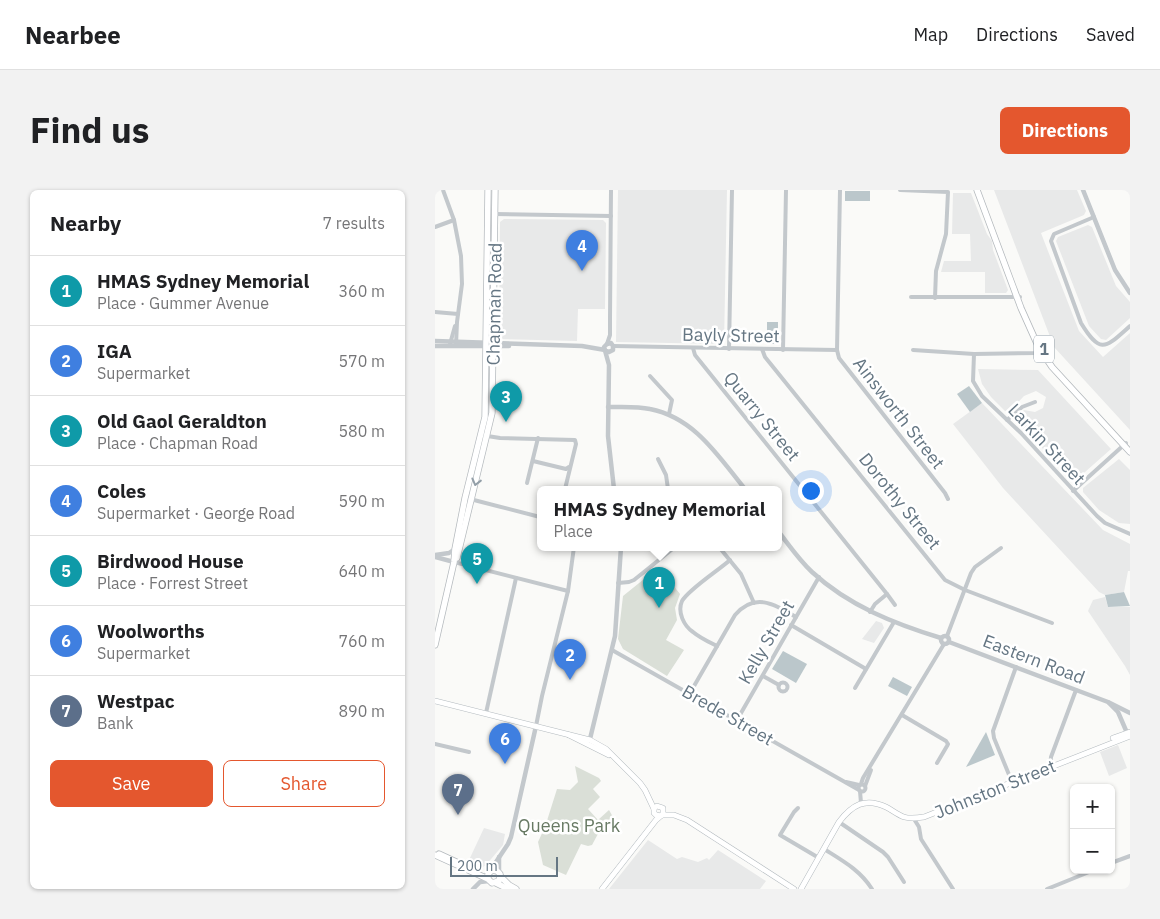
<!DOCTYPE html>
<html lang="en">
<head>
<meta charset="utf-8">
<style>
  body { margin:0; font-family:"IBM Plex Sans",sans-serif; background:#f2f2f2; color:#202124 }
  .controls { position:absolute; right:15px; bottom:15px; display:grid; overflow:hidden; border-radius:8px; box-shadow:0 1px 4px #0004 }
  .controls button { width:45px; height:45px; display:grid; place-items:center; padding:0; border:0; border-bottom:1px solid #e0e0e0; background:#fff; color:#202124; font:25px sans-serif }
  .scale { position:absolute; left:15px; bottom:12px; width:108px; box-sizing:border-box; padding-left:5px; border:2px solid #657683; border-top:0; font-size:14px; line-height:18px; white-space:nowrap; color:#657683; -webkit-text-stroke:4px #fff; paint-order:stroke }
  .you { position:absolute; left:375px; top:300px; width:18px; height:18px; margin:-12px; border:4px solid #fff; border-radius:50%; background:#1a73e8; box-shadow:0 0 0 8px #1a73e833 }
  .badge { display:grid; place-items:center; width:32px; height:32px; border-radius:50%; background:#e4572e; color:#fff; font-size:16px; font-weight:700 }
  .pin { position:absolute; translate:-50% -41px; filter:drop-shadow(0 1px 2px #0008) }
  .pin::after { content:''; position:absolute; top:26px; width:18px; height:15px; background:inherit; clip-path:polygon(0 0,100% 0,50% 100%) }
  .popup { position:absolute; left:102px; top:296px; width:245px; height:65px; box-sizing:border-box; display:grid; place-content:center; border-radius:8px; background:#fff; filter:drop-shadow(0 1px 4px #0005); font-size:16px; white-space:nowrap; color:#757577 }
  .popup b { font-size:19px; color:#202124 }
  .popup::after { content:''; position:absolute; left:50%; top:100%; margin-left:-10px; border:10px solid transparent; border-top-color:#fff }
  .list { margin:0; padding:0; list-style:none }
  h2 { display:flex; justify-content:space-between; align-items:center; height:65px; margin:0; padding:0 20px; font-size:21px }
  h2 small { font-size:16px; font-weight:400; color:#757577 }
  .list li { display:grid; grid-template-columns:32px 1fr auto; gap:15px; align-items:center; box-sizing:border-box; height:70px; padding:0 20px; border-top:1px solid #e0e0e0 }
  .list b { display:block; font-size:19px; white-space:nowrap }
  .list p { margin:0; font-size:16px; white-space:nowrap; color:#757577 }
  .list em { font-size:16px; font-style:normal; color:#757577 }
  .actions { display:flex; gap:10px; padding:15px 20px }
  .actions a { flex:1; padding:11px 0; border:1px solid #e4572e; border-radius:8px; text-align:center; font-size:18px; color:#e4572e }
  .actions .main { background:#e4572e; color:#fff }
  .map { position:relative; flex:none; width:695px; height:699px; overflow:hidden; border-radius:8px }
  header { display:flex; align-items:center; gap:30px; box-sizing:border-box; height:70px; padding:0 25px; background:#fff; border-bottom:1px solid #e0e0e0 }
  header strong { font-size:24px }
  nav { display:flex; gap:28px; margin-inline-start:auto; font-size:18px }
  .intro { display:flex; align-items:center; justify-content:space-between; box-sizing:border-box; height:120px; padding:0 30px }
  h1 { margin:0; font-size:35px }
  .button { padding:12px 22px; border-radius:8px; background:#e4572e; color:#fff; font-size:18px; font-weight:700 }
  main { display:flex; gap:30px; padding:0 30px }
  aside { flex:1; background:#fff; border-radius:8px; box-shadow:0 1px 4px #0004 }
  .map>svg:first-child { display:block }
  .built { fill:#e8e9e9 }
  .green { fill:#dadfd7 }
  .water { fill:#bbc7cb }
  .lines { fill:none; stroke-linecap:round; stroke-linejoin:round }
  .secondary-casing { stroke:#b3babf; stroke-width:6 }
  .primary-casing { stroke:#b5babe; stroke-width:7 }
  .trunk-casing { stroke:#b4b9bd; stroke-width:7 }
  .minor { stroke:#c3c8cc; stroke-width:4 }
  .tertiary { stroke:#c3c8cc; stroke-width:4.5 }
  .secondary { stroke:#fff; stroke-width:5 }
  .primary { stroke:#fff; stroke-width:5.5 }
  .trunk { stroke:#fff; stroke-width:5.5 }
  .oneway { stroke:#939fa8 }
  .labels { text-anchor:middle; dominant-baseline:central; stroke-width:5; stroke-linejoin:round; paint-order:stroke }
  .shield { fill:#fff; stroke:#939fa8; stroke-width:1 }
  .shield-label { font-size:16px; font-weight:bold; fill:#657683 }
  .street-label { font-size:18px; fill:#657683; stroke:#fff }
  .park-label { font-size:18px; fill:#687a64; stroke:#fff }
</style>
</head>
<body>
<header>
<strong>Nearbee</strong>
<nav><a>Map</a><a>Directions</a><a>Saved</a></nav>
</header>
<div class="intro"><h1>Find us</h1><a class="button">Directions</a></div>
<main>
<aside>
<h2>Nearby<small>7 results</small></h2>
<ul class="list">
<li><span class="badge" style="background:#0f9aa8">1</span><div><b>HMAS Sydney Memorial</b><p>Place · Gummer Avenue</p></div><em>360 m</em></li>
<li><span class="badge" style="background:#3f7fe0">2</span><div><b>IGA</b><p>Supermarket</p></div><em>570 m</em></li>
<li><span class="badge" style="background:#0f9aa8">3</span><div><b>Old Gaol Geraldton</b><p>Place · Chapman Road</p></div><em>580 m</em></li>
<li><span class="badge" style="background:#3f7fe0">4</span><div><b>Coles</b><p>Supermarket · George Road</p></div><em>590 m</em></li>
<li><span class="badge" style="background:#0f9aa8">5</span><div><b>Birdwood House</b><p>Place · Forrest Street</p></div><em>640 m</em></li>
<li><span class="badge" style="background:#3f7fe0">6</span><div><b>Woolworths</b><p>Supermarket</p></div><em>760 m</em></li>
<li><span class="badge" style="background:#5c6f8a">7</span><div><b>Westpac</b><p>Bank</p></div><em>890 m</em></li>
</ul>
<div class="actions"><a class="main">Save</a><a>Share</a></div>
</aside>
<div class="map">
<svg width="695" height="699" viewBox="0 0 695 699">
  <rect width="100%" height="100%" fill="#fafaf8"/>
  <g class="built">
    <path d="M183 0H292L289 154 181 152Z"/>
    <path d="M559 0H642L651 21 649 25 606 43 644 141 668 167 695 143V240L619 157Z"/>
    <path d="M518 3H536L552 44 557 51 558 60 573 100 571 103H550V82H506L509 71H536L535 44H517Z"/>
    <path d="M69 29 168 30 171 33 170 119H143L142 151 66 149 64 146 65 32Z"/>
    <path d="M653 35 657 37 681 96 695 112V128L671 150 666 149 654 136 621 51 623 47Z"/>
    <path d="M543 179 603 180 676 259 641 290 637 289 582 232V228L589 220 600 222 608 218 611 207 601 201 589 206 575 221H570L556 207 547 194Z"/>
    <path d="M547 213 668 340 695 354V381H693L689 402 670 405 664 402 568 298 518 234Z"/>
    <path d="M684 269 695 280V334L684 333 664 320 648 302V298Z"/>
    <path d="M670 407 673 417H695V485L690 476 653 421 658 410Z"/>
    <path d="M441 431 447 433 449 438 439 453 427 449Z"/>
    <path d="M683 555 692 578 674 586 665 562Z"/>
    <path d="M49 638 70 644 68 655 51 675 48 677 34 670Z"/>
    <path d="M213 650 242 669 247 667 263 672 272 668 274 670 283 660 331 691 325 699H174Z"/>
  </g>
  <g class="green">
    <path d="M224 377 245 404 240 418 242 430 231 450 249 460 232 486 188 459 183 449 188 406Z"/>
    <path d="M140 576 164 588 166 591 158 599 165 607 153 619 163 630 174 620 178 627 164 642 157 655 153 656 146 654 131 685 108 675 103 652 110 637 122 599 135 600 143 592Z"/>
  </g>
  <g class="water">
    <rect x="410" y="1" width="25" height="10"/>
    <rect x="332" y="132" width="11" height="22"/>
    <path d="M534 196 547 213 535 222 522 204Z"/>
    <path d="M689 402 695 416 673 417 670 405Z"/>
    <path d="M348 461 372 474 361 493 337 479Z"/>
    <path d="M458 487 477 497 472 506 453 496Z"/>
    <path d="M551 542 560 565 531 577Z"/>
  </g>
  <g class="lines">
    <g class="secondary-casing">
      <g id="secondary">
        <path d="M0 511 155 550 171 559 205 593 210 600 219 619"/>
        <path d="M134 545 174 565"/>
        <path d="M678 548 695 542"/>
        <path d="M227 625H239L252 630 359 699"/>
        <path d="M167 699 221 630 228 624V618L222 616 219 618V623L221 625 226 626"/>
        <path d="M366 699 404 632C417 615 430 607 451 617 457 620 463 625 469 627 475 629 482 628 489 627L695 546"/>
      </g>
    </g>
    <g class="primary-casing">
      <g id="primary">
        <path d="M22 368 57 223 60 0"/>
        <path d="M0 455 19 372 20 359 30 308 50 227 53 0"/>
        <path d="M4 664 30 676"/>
        <path d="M0 665 53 689 57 693 64 691 65 684 62 681 57 680 53 684V689"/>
        <path d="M65 686 74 695 81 699"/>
        <path d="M61 693 73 699"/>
      </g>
    </g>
    <g class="trunk-casing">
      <path id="trunk" d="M542 0 586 118 603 156 617 177 695 262"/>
    </g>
    <g class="minor">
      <path d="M8 0 19 30 26 66 27 94 22 132 21 155"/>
      <path d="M405 0 402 160 404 168 510 303 513 309"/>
      <path d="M465 0 513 2 511 44 501 81 500 108"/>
      <path d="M60 24 176 26"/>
      <path d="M659 27 619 44 616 51 646 133C666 166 671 157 695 136"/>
      <path d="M0 37 19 30"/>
      <path d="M476 107H585"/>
      <path d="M0 122 23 124"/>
      <path d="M15 154 20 136"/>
      <path d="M172 154 175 145V129L176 0"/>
      <path d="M178 156 402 160"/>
      <path d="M258 158 260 165 452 404 440 414 435 422"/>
      <path d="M294 159 297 0"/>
      <path d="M327 159 330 167 510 390 530 400 617 433"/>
      <path d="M348 160 351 0"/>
      <path d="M478 160 539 164 602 163 609 160"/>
      <path d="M539 164 538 191 547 206 586 243 662 326 670 333 695 344"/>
      <path d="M215 186 237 210 234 224"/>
      <path d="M572 230 587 217 600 212"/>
      <path d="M46 245 65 248 140 250 141 254 130 299"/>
      <path d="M223 269 231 285 233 299"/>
      <path d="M98 271 131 279 134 277"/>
      <path d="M92 293 103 248"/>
      <path d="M638 301 691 253"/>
      <path d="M35 309 105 327"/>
      <path d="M284 357 306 384 319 413"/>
      <path d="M19 372 133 401"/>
      <path d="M183 393 194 392 199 390 240 357"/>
      <path d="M452 404 460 415"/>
      <path d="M356 435 431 479"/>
      <path d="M512 446 536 383 540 377 566 358"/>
      <path d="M282 456C274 452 265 448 258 442 249 436 242 422 247 411 254 399 284 380 295 370"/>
      <path d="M177 460 424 600"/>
      <path d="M328 486 344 495"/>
      <circle cx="348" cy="497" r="4.5"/>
      <path d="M420 498 459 432"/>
      <path d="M255 503 300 425C320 402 339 414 361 427"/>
      <path d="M51 523 81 388"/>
      <path d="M467 525 511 551 513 554 512 556 502 573"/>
      <path d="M302 530 384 387"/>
      <path d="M101 536 107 506 133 401 139 357"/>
      <path d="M0 554 34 562"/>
      <path d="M615 578 616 567 641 500"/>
      <path d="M411 592 424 595"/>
      <path d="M577 592 559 548 558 541 581 477"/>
      <path d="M426 594 428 588 509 454"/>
      <circle cx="427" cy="598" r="3.5"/>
      <path d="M430 596 436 580"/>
      <path d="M425 601 426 613"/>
      <path d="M363 618 359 622 345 645 384 668"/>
      <path d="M479 629 484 637 486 649 518 699"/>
      <path d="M404 632 448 662 453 667 469 692"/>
      <path d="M389 659C408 671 425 680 437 699"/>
      <path d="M676 673 695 666"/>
      <path d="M612 699 659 680"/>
    </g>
    <g class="tertiary">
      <path d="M648 0 680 80 695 103"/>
      <path d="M0 151 147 156 170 160"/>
      <path d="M0 156H74"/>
      <path d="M171 161 174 162 178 160V156L176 153 172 154 169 157 174 175 173 246 179 299"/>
      <path d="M173 217C187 217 202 216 215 219 260 228 283 266 310 299"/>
      <path d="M343 341C354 355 364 370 377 382 414 416 460 434 506 448"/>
      <path d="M0 365 14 363 20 359"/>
      <path d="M0 367 19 372"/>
      <circle cx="510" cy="450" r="4"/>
      <path d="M514 452 673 512 695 523"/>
      <path d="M674 513 683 522 693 545"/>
      <path d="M154 553 180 446 186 357"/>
      <path d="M64 667V682"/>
      <path d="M55 681 73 654 76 647 101 536"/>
      <path d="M38 699 45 692 54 691"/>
    </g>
    <use href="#secondary" class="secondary"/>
    <use href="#primary" class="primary"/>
    <use href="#trunk" class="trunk"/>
  </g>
  <defs><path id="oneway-chevron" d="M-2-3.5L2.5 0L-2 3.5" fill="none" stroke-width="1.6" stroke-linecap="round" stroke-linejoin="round" transform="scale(1.25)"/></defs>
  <use class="oneway" href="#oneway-chevron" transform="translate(41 292) rotate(104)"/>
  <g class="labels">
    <rect class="shield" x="599" y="145.5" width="20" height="27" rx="4"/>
    <g class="shield-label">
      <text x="609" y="159">1</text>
    </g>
    <g class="street-label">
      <text transform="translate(59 114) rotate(-89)">Chapman Road</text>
      <text transform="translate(296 145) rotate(1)">Bayly Street</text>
      <text transform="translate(464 223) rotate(52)">Ainsworth Street</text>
      <text transform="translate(327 226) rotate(51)">Quarry Street</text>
      <text transform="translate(612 254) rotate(47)">Larkin Street</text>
      <text transform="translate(465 311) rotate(51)">Dorothy Street</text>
      <text transform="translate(331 452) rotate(-60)">Kelly Street</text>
      <text transform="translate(599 469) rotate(21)">Eastern Road</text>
      <text transform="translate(293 525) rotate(30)">Brede Street</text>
      <text transform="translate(560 599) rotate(-22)">Johnston Street</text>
    </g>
    <g class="park-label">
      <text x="134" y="635">Queens Park</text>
    </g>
  </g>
</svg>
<div class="controls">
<button>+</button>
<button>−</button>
</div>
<div class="scale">200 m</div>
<div class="you"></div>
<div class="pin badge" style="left:224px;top:418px;background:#0f9aa8">1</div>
<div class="popup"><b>HMAS Sydney Memorial</b>Place</div>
<div class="pin badge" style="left:135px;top:490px;background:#3f7fe0">2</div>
<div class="pin badge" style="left:71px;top:232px;background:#0f9aa8">3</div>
<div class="pin badge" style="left:147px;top:81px;background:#3f7fe0">4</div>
<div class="pin badge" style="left:42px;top:394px;background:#0f9aa8">5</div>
<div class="pin badge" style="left:70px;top:574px;background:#3f7fe0">6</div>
<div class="pin badge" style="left:23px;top:625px;background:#5c6f8a">7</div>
</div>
</main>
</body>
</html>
